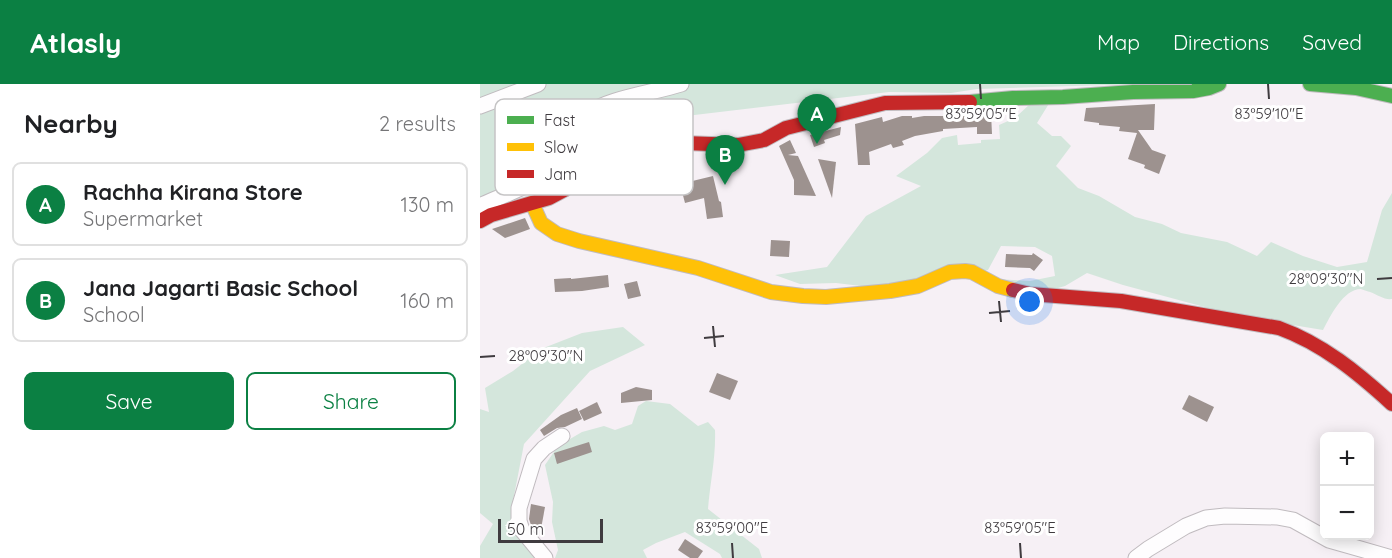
<!DOCTYPE html>
<html lang="en">
<head>
<meta charset="utf-8">
<style>
  body { margin:0; font-family:Quicksand,sans-serif; background:#f2f2f2; color:#202124 }
  .controls { position:absolute; right:18px; bottom:18px; display:grid; overflow:hidden; border-radius:9px; box-shadow:0 3px 15px #0003 }
  .controls button { width:54px; height:54px; display:grid; place-items:center; padding:0; border:0; border-bottom:2px solid #e0e0e0; background:#fff; color:#202124; font:30px sans-serif }
  .scale { position:absolute; left:18px; bottom:15px; width:105px; box-sizing:border-box; padding-left:6px; border:3px solid #3f3b3f; border-top:0; font-size:16px; line-height:21px; white-space:nowrap; color:#3f3b3f; -webkit-text-stroke:4px #fff; paint-order:stroke }
  .you { position:absolute; left:550px; top:218px; width:21px; height:21px; margin:-15px; border:4px solid #fff; border-radius:50%; background:#1a73e8; box-shadow:0 0 0 9px #1a73e833 }
  .badge { display:grid; place-items:center; width:39px; height:39px; border-radius:50%; background:#0b8043; color:#fff; font-size:20px; font-weight:700 }
  .pin { position:absolute; translate:-50% -50px; filter:drop-shadow(0 2px 3px #0008) }
  .pin::after { content:''; position:absolute; top:32px; width:21px; height:18px; background:inherit; clip-path:polygon(0 0,100% 0,50% 100%) }
  .list { margin:0; padding:0; list-style:none }
  h2 { display:flex; justify-content:space-between; align-items:center; height:78px; margin:0; padding:0 24px; font-size:26px }
  h2 small { font-size:20px; font-weight:400; color:#757577 }
  .list li { display:grid; grid-template-columns:39px 1fr auto; gap:18px; align-items:center; box-sizing:border-box; height:84px; margin:0 12px 12px; padding:0 12px; border:2px solid #e0e0e0; border-radius:9px }
  .list b { display:block; font-size:22px; white-space:nowrap }
  .list p { margin:0; font-size:20px; white-space:nowrap; color:#757577 }
  .list em { font-size:20px; font-style:normal; color:#757577 }
  .actions { display:flex; gap:12px; padding:18px 24px }
  .actions a { flex:1; padding:14px 0; border:2px solid #0b8043; border-radius:9px; text-align:center; font-size:21px; color:#0b8043 }
  .actions .main { background:#0b8043; color:#fff }
  .map { position:relative; flex:none; width:912px; height:474px; overflow:hidden }
  header { display:flex; align-items:center; gap:36px; box-sizing:border-box; height:84px; padding:0 30px; background:#0b8043; color:#fff }
  header strong { font-size:28px }
  nav { display:flex; gap:33px; margin-inline-start:auto; font-size:21px }
  main { display:flex }
  aside { flex:1; background:#fff }
  .map>svg:first-child { display:block }
  .green { fill:#d4e6dc }
  .building { fill:#9d928f }
  .lines { fill:none; stroke-linecap:round; stroke-linejoin:round }
  .street-casing { stroke:#c0bbbf; stroke-width:17 }
  .fast-casing { stroke:#c0bbbf; stroke-width:16 }
  .slow-casing { stroke:#c0bbbf; stroke-width:16 }
  .jam-casing { stroke:#c0bbbf; stroke-width:16 }
  .street { stroke:#fefdfe; stroke-width:15 }
  .fast { stroke:#4caf50; stroke-width:14 }
  .slow { stroke:#ffc107; stroke-width:14 }
  .jam { stroke:#c62828; stroke-width:14 }
  .ticks { fill:none; stroke:#3f3b3f; stroke-width:2 }
  .key { fill:#fff; stroke:#c5c4c5; stroke-width:1.5 }
  .key-label { font-size:16px; fill:#3f3b3f }
  .ticks-label { font-size:15px; text-anchor:middle; fill:#3f3b3f; stroke:#fff; stroke-width:6; stroke-linejoin:round; paint-order:stroke }
</style>
</head>
<body>
<header>
<strong>Atlasly</strong>
<nav><a>Map</a><a>Directions</a><a>Saved</a></nav>
</header>
<main>
<aside>
<h2>Nearby<small>2 results</small></h2>
<ul class="list">
<li><span class="badge">A</span><div><b>Rachha Kirana Store</b><p>Supermarket</p></div><em>130 m</em></li>
<li><span class="badge">B</span><div><b>Jana Jagarti Basic School</b><p>School</p></div><em>160 m</em></li>
</ul>
<div class="actions"><a class="main">Save</a><a>Share</a></div>
</aside>
<div class="map">
<svg width="912" height="474" viewBox="0 0 912 474">
  <rect width="100%" height="100%" fill="#f6f0f5"/>
  <g class="green">
    <path d="M0 0H662L497 5 471 9 409 8 147 39 140 58 121 67 91 84 39 95 0 114Z"/>
    <path d="M570 18 557 39 572 52H581L591 62 576 82 598 104 619 112 655 133 682 140 701 149 747 158 777 172 791 158 823 172 857 183 887 178 902 126 912 109V215C904 216 898 211 890 208 889 208 881 205 881 205 863 205 850 233 843 246L758 232 643 201 607 189 585 202 564 208 515 195 550 197 575 192 572 172 555 163 521 162 508 186 389 203 356 199 320 200 295 191 347 183 386 132 441 102 416 92 447 69 462 54 477 51 478 61 501 59V56L520 55 519 41 535 34 550 20Z"/>
    <path d="M143 243 165 261 110 287 44 360 33 417V445L55 474H0V462L13 440 0 429V325L9 328 5 304 33 287 61 265 102 249Z"/>
    <path d="M166 317 190 320 218 342 228 338 235 346C236 373 230 399 228 425L279 465 282 474H242L240 470 205 448 176 459 163 466 167 474H75L78 466 72 438 73 418 65 381 78 362 102 348 124 342 135 346 152 340 158 322Z"/>
  </g>
  <g class="building">
    <path d="M675 20 674 46H658L672 66 686 71 679 90 664 84 665 81 648 75 657 49 639 47 640 43 619 41V39L604 37 606 24Z"/>
    <path d="M511 29 512 50H497V43L463 45V47L435 52 422 57 424 61 413 64 411 60 389 68 390 81H378L375 40 402 33 403 38 422 32H432V34L444 32H483Z"/>
    <path d="M361 43 360 51 344 56 345 59 334 63 330 51Z"/>
    <path d="M310 56 316 69 308 71 318 72 336 112 314 111V96L299 62Z"/>
    <path d="M338 75 356 78 352 114Z"/>
    <path d="M233 92 239 117 241 118 243 133 227 135 224 114 205 119 200 100Z"/>
    <path d="M45 134 50 145 25 154 12 145Z"/>
    <path d="M291 156 310 157 309 173 290 172Z"/>
    <path d="M553 169 563 176 554 187 550 184 525 183 526 170 552 171Z"/>
    <path d="M128 191 129 203 102 207 75 208 74 195 91 194V195Z"/>
    <path d="M157 197 161 212 148 215 144 200Z"/>
    <path d="M237 289 258 297 250 316 229 308Z"/>
    <path d="M156 303 172 306V316L141 319V309Z"/>
    <path d="M709 311 734 323 727 338 702 325Z"/>
    <path d="M117 318 122 329 104 337 99 327Z"/>
    <path d="M97 324 102 335 85 343 77 344 64 352 60 346 81 331Z"/>
    <path d="M109 358 112 368 77 380 74 369Z"/>
    <path d="M51 420 65 423 61 445 52 443 51 441 49 435Z"/>
    <path d="M205 455 223 467 218 474H210L198 466Z"/>
  </g>
  <g class="lines">
    <g class="street-casing">
      <g id="street">
        <path d="M0 22 58 0"/>
        <path d="M0 122C23 110 50 105 68 84 81 69 89 43 105 31 128 14 173 9 201 0"/>
        <path d="M65 474 42 446 39 437V424L54 375 64 364 82 352"/>
        <path d="M656 474 668 465 706 442 726 434 745 432 797 433 813 436 849 456 912 474"/>
      </g>
    </g>
    <g class="fast-casing">
      <g id="fast">
        <path d="M830 0 876 4 912 12"/>
        <path d="M490 18 533 14 583 13 653 8 713 7 729 4 739 0"/>
      </g>
    </g>
    <g class="slow-casing">
      <path id="slow" d="M52 119 61 139 77 150 99 157 218 184 291 208 323 212 346 213 410 207 438 202 470 188 485 187 492 188 518 202 533 206"/>
    </g>
    <g class="jam-casing">
      <g id="jam">
        <path d="M0 137 11 131 69 114 84 106 120 73 143 62 158 59 177 58 258 61 284 56 306 44 405 19 490 18"/>
        <path d="M533 206 550 210 641 217 799 244C843 260 878 289 912 320"/>
      </g>
    </g>
    <use href="#street" class="street"/>
    <use href="#fast" class="fast"/>
    <use href="#slow" class="slow"/>
    <use href="#jam" class="jam"/>
  </g>
  <path class="ticks" d="M500 0 501 15M788 0 789 15M897 195 912 194M519 217 521 238M509 229 530 227M233 242 235 263M224 254 244 252M0 273 15 272M252 459 253 474M540 459 541 474"/>
  <rect x="15" y="15" width="198" height="96" rx="9" class="key"/>
  <rect x="27" y="32" width="27" height="8" fill="#4caf50"/>
  <rect x="27" y="59" width="27" height="8" fill="#ffc107"/>
  <rect x="27" y="86" width="27" height="8" fill="#c62828"/>
  <g class="key-label">
    <text x="64" y="42">Fast</text>
    <text x="64" y="69">Slow</text>
    <text x="64" y="96">Jam</text>
  </g>
  <g class="ticks-label">
    <text x="501" y="35">83°59'05"E</text>
    <text x="789" y="35">83°59'10"E</text>
    <text x="846" y="200">28°09'30"N</text>
    <text x="66" y="277">28°09'30"N</text>
    <text x="252" y="449">83°59'00"E</text>
    <text x="540" y="449">83°59'05"E</text>
  </g>
</svg>
<div class="controls">
<button>+</button>
<button>−</button>
</div>
<div class="scale">50 m</div>
<div class="you"></div>
<div class="pin badge" style="left:337px;top:60px">A</div>
<div class="pin badge" style="left:245px;top:101px">B</div>
</div>
</main>
</body>
</html>
